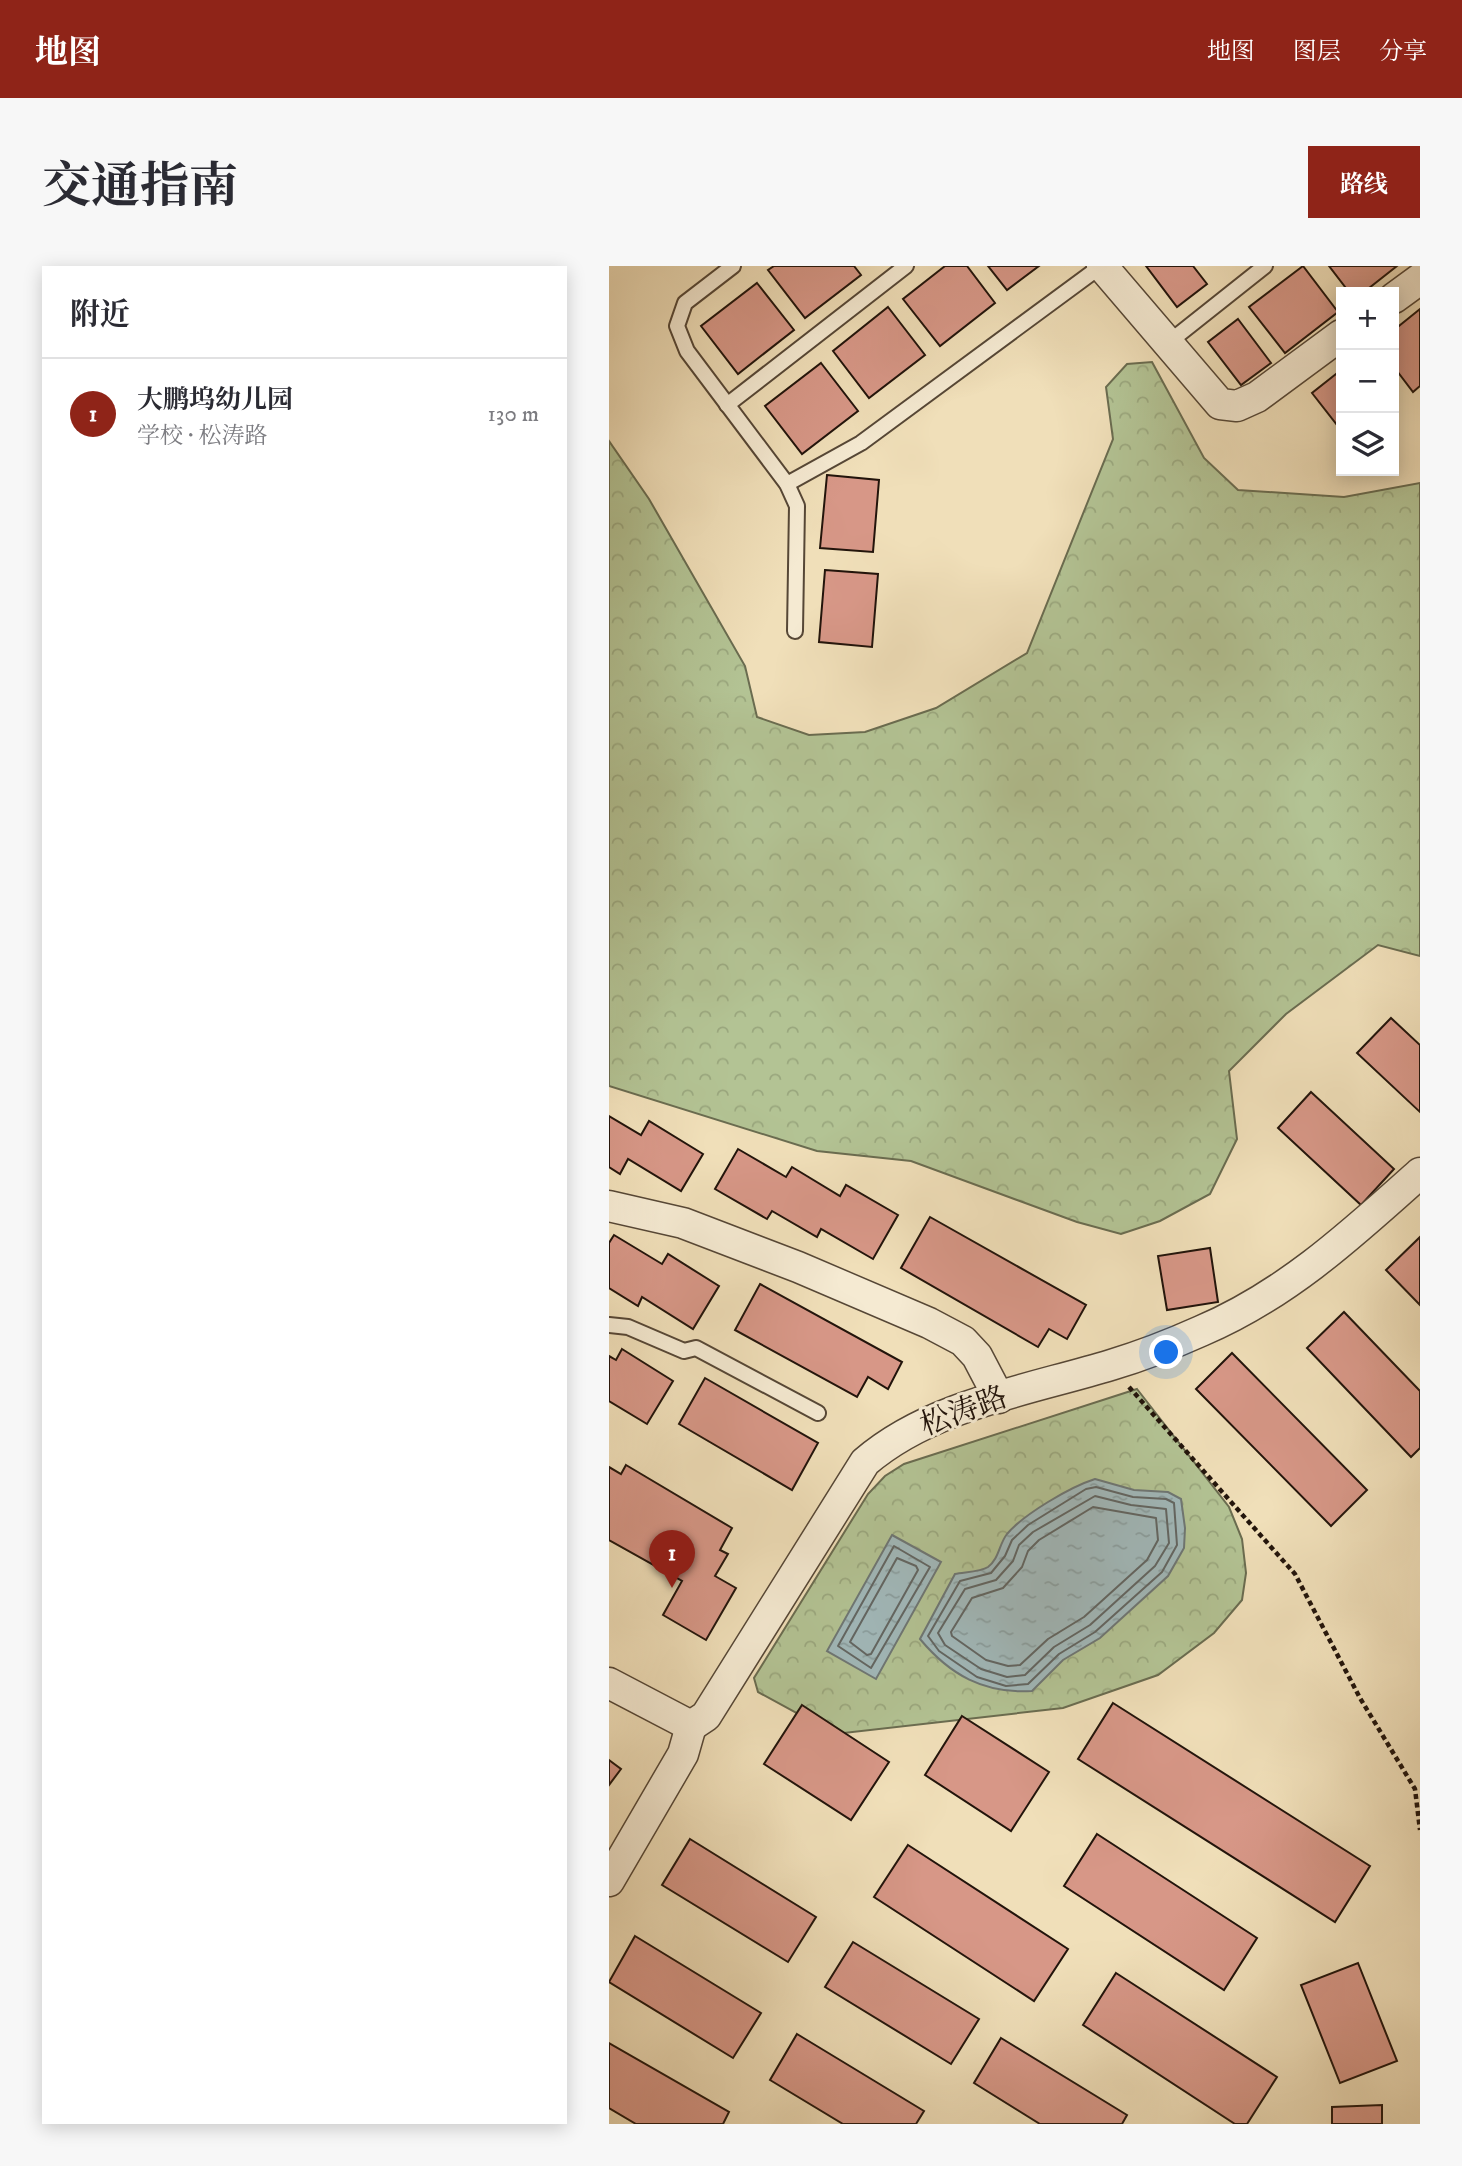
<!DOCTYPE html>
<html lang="zh">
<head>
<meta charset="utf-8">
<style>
  body { margin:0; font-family:"IM FELL DW Pica","Noto Serif SC",serif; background:#f7f7f7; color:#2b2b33 }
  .controls { position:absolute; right:21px; top:21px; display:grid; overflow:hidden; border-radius:0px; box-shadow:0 4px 18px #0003 }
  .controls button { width:63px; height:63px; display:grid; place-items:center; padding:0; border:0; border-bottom:2px solid #e1e1e2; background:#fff; color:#2b2b33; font:35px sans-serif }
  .you { position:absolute; left:558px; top:1087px; width:24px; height:24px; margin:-18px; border:5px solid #fff; border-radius:50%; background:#1a73e8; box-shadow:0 0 0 10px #1a73e833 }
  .badge { display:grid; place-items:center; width:46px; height:46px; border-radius:50%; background:#8f2418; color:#fff; font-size:23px; font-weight:700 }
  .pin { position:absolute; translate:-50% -58px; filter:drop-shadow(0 2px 4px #0008) }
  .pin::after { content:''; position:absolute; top:37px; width:24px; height:21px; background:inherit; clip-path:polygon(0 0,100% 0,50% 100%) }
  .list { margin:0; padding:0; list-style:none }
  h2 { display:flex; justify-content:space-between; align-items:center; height:91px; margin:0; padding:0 28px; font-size:30px }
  h2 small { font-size:23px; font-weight:400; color:#7c7c81 }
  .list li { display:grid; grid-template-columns:46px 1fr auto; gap:21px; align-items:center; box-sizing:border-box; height:112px; padding:0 28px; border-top:2px solid #e1e1e2 }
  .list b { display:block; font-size:26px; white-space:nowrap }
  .list p { margin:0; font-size:23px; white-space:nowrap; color:#7c7c81 }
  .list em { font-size:23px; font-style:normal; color:#7c7c81 }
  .icon { flex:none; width:38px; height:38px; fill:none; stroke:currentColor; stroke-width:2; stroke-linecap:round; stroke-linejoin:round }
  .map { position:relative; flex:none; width:811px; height:1858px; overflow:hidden; border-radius:0px }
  header { display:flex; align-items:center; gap:42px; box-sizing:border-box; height:98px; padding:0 35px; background:#8f2418; color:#fff }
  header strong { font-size:33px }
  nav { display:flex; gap:38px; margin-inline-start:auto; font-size:24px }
  .intro { display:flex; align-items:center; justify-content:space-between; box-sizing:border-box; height:168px; padding:0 42px }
  h1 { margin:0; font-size:49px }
  .button { padding:18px 32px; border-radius:0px; background:#8f2418; color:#fff; font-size:24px; font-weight:700 }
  main { display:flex; gap:42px; padding:0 42px }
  aside { flex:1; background:#fff; border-radius:0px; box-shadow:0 4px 18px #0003 }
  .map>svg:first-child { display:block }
  .forest { fill:url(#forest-crowns); stroke:#6a6c50; stroke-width:2 }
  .water { fill:url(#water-ripples); stroke:#6e7775; stroke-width:2 }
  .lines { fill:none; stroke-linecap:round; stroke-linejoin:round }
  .shore { stroke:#626663; stroke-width:2 }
  .building { fill:#d79787; stroke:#22140b; stroke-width:2 }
  .lane-casing { stroke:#564736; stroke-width:18 }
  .street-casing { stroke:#564736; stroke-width:33 }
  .path { stroke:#22140b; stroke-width:4.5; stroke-dasharray:5 3.5; stroke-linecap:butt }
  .lane { stroke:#f5ead2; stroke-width:14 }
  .street { stroke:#f5ead2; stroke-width:30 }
  .labels { text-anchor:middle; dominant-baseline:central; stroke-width:6; stroke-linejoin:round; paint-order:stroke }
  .street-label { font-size:30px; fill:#22140b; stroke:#f5ead2 }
</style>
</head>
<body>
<header>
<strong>地图</strong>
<nav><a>地图</a><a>图层</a><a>分享</a></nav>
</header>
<div class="intro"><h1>交通指南</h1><a class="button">路线</a></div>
<main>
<aside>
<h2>附近<small></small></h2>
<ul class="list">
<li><span class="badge">1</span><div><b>大鹏坞幼儿园</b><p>学校 · 松涛路</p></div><em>130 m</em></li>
</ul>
</aside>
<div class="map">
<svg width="811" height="1858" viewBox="0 0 811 1858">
  <defs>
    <pattern id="forest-crowns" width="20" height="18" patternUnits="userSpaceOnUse" patternTransform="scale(1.75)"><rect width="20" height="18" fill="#b3c394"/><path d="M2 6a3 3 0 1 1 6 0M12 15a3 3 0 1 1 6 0" fill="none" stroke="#9aa77e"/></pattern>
    <pattern id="water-ripples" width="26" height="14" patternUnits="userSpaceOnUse" patternTransform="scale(1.75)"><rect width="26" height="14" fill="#a1b9bb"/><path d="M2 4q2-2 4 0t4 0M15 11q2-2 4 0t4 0" fill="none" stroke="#8a9e9f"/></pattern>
  </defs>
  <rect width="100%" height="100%" fill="#f0dfb9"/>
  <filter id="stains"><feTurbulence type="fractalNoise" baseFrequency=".00286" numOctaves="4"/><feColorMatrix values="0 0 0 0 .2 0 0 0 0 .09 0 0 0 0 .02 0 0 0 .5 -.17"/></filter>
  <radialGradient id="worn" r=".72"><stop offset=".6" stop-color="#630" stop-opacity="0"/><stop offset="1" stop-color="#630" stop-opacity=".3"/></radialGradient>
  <g class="forest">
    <path d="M543 96 595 192 629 224 735 231 811 217V690L769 679 677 748 620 805 628 873 601 928 551 955 512 968 468 956 302 895 208 885 0 820V175L40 233 136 400 148 451 200 469 256 466 327 442 418 387 504 173 497 121 518 98Z"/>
    <path d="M528 1123 620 1241 633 1273 637 1307 633 1334 605 1367 549 1409 454 1442 226 1468 149 1426 145 1412 259 1228 276 1210 295 1198Z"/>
  </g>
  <g class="water">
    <path d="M486 1213 525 1224 559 1226 572 1233 576 1262 575 1282 559 1310 491 1372 454 1394 423 1425C375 1428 341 1409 311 1373L346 1308C355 1306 371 1306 379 1301 390 1293 390 1278 398 1268 415 1248 461 1221 486 1213Z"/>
    <path d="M283 1269 332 1296 267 1413 218 1385Z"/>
  </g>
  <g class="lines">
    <g class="shore">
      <path d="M487 1221 524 1231 557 1233 565 1237 568 1279 553 1306 486 1366 450 1388 419 1418 397 1420 368 1411 330 1385 319 1370 351 1315 382 1307 396 1290 403 1274 419 1259 477 1223Z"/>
      <path d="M486 1230 522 1239 557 1243 560 1277 546 1300 481 1359 445 1381 416 1409 398 1411 372 1403 336 1379 329 1367 356 1323 387 1314 404 1295 410 1279 424 1266Z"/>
      <path d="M484 1241 547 1252 549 1274 538 1294 475 1351 439 1373 411 1399 399 1400 377 1394 343 1370 342 1366 363 1332 394 1322 413 1301 419 1285 430 1274Z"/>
      <path d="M285 1280 321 1301 262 1402 229 1380Z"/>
      <path d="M288 1292 307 1300 309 1304 262 1388 258 1389 241 1376Z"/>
    </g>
  </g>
  <g class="building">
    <path d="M165 0H245L252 9 196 52 159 4Z"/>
    <path d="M336 0H358L386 37 331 80 294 33Z"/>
    <path d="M379 0H430L398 24Z"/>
    <path d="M537 0H584L598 18 568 41Z"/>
    <path d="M694 0 729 46 676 87 640 41Z"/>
    <path d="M720 0H788L755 26H740Z"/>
    <path d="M148 17 185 64 129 108 92 60Z"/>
    <path d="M279 41 316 89 260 132 224 85Z"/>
    <path d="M811 43V120L804 126 785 101V64Z"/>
    <path d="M629 53 662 97 632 119 599 76Z"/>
    <path d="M212 97 249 145 193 188 156 140Z"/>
    <path d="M732 104V164L703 127Z"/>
    <path d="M218 209 270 214 264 286 211 282Z"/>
    <path d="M216 304 269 308 263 381 210 376Z"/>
    <path d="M782 752 811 779V846L748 787Z"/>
    <path d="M702 826 785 903 752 939 669 862Z"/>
    <path d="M0 850 32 869 40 855 94 888 72 925 19 893 11 908 0 901Z"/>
    <path d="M129 883 177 911 183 901 231 930 237 919 289 949 264 993 212 963 208 971 163 945 158 953 106 923Z"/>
    <path d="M321 951 477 1039 458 1073 440 1063 429 1081 292 1002Z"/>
    <path d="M5 969 53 998 59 988 110 1020 84 1063 33 1031 29 1040 0 1022V977Z"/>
    <path d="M811 971V1039L777 1004Z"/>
    <path d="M601 982 609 1036 558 1044 549 990Z"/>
    <path d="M151 1018 293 1096 279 1123 259 1111 248 1131 126 1064Z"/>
    <path d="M735 1046 811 1125V1182L802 1191 698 1082Z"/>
    <path d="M13 1083 64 1115 38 1158 0 1135V1090L7 1094Z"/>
    <path d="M623 1087 758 1224 722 1260 587 1123Z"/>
    <path d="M96 1112 209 1177 183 1224 70 1158Z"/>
    <path d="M17 1199 123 1262 111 1284 119 1288 106 1310 127 1322 97 1374 54 1349 73 1315 0 1274V1201L12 1208Z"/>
    <path d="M504 1437 761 1600 726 1656 469 1493Z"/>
    <path d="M193 1439 280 1496 242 1554 155 1498Z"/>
    <path d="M353 1450 440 1506 402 1565 316 1509Z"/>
    <path d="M0 1494 12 1503 0 1519Z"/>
    <path d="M488 1568 648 1672 615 1724 455 1620Z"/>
    <path d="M81 1573 207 1651 179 1696 53 1619Z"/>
    <path d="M299 1579 459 1683 425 1735 265 1631Z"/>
    <path d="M26 1670 152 1747 124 1792 0 1716Z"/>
    <path d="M244 1676 370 1753 342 1798 216 1721Z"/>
    <path d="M749 1697 788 1795 731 1817 692 1719Z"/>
    <path d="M507 1707 668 1811 638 1858H626L474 1759Z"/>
    <path d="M188 1768 315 1845 307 1858H234L161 1814Z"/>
    <path d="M392 1772 518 1849 513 1858H431L365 1817Z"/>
    <path d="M0 1777 120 1846 114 1858H27L0 1842Z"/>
    <path d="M773 1839V1858H723V1841Z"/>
  </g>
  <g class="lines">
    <g class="lane-casing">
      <g id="lane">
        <path d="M124 0 76 37 68 60 78 85 178 218 188 240 186 365"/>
        <path d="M559 77 656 0"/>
        <path d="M118 139 297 0"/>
        <path d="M178 218 252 177 492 0"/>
        <path d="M0 1059 19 1061 75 1085 87 1082 209 1147"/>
      </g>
    </g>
    <g class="street-casing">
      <g id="street">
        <path d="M493 0 611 138 628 140 648 131 732 69"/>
        <path d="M785 32 811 13"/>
        <path d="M0 940 74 957 189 1001 320 1057 354 1075 368 1090 390 1132"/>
        <path d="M0 1417 82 1460"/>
        <path d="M82 1460 97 1450 256 1196C322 1139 420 1124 502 1099 532 1090 563 1078 592 1065 677 1029 743 968 811 907"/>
        <path d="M0 1615 74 1488 82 1460"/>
      </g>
    </g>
    <path class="path" d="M520 1121 686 1308 751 1432 806 1523 811 1564"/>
    <use href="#lane" class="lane"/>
    <use href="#street" class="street"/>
  </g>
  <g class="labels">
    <g class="street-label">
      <text transform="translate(355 1146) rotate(-20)">松涛路</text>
    </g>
  </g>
  <rect width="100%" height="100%" filter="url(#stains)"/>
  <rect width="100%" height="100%" fill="url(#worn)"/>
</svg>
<div class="controls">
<button>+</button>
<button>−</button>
<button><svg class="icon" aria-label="layers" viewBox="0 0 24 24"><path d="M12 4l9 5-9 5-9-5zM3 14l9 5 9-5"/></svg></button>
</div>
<div class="you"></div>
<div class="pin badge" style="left:63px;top:1322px">1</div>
</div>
</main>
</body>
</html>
